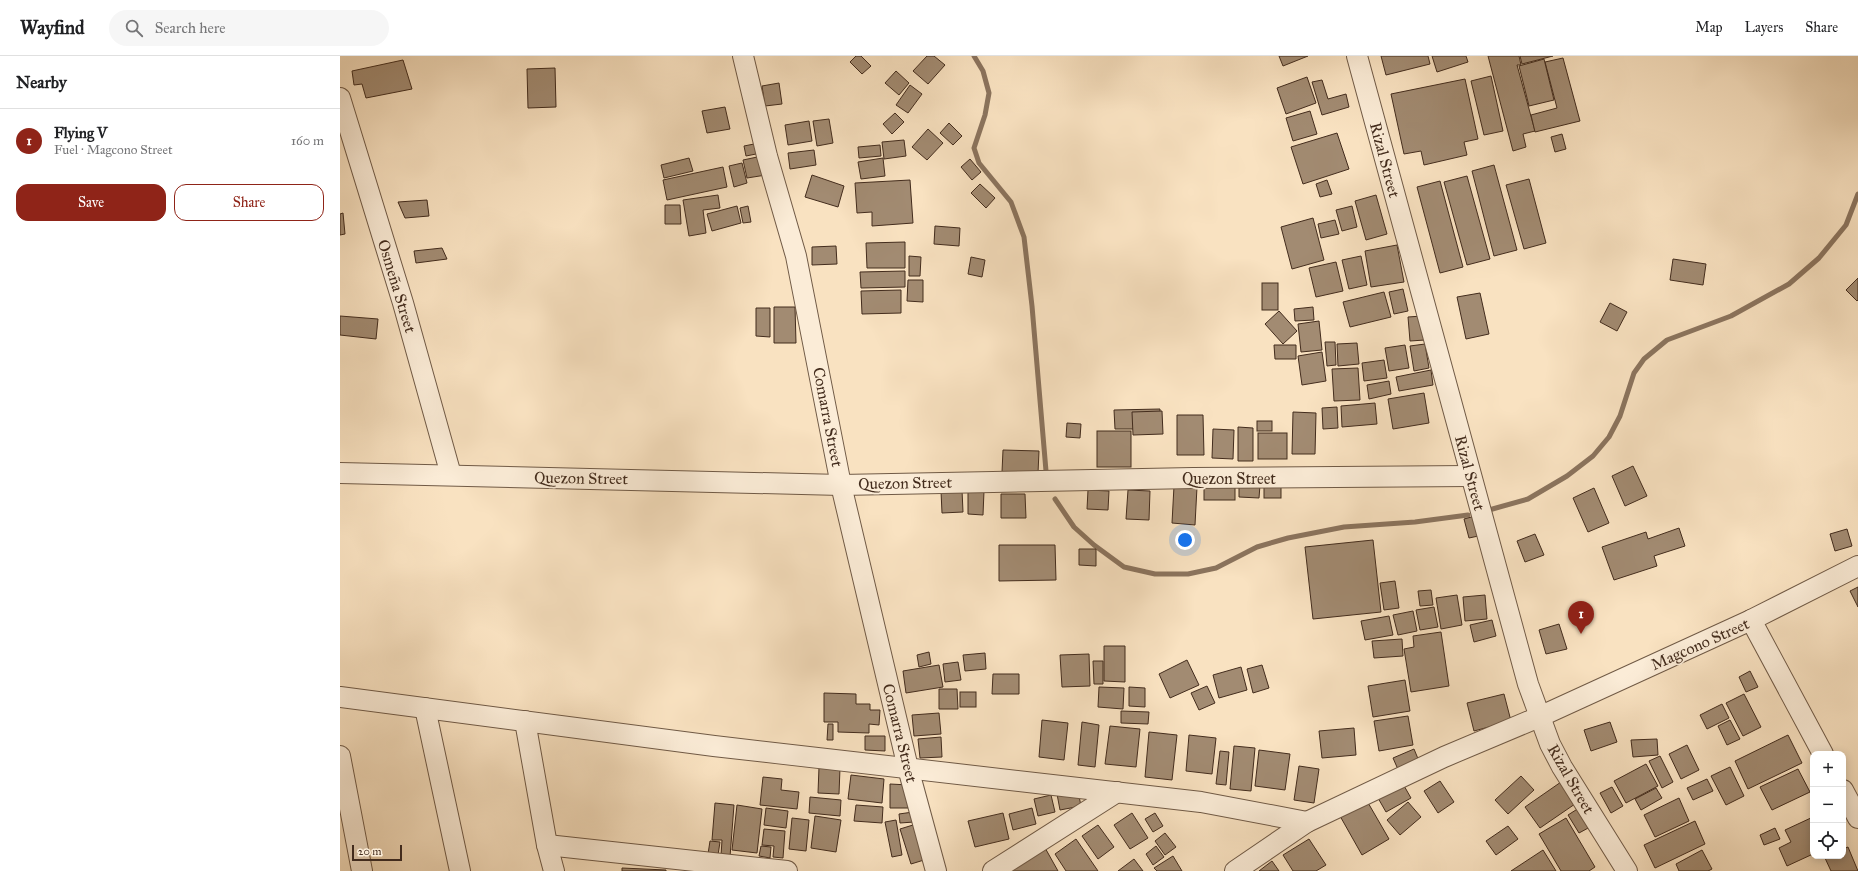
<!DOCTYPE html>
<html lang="en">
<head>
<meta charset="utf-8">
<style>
  body { margin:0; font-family:"IM FELL Great Primer",serif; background:#f6f6f6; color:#202124 }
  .controls { position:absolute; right:12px; bottom:12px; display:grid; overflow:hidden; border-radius:8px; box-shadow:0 2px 10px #0003 }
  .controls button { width:36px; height:36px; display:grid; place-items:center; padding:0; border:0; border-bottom:1px solid #e0e0e0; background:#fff; color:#202124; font:20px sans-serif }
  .scale { position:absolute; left:12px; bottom:10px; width:50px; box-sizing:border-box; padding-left:4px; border:2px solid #432c1d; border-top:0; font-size:11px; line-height:14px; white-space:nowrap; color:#432c1d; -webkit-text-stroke:3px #fbecd7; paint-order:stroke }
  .you { position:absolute; left:845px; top:484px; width:14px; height:14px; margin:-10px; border:3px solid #fff; border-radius:50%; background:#1a73e8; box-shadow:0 0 0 6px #1a73e833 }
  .badge { display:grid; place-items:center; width:26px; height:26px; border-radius:50%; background:#8f2418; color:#fff; font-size:13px; font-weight:700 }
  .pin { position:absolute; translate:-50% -33px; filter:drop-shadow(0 1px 2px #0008) }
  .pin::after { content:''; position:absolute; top:21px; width:14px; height:12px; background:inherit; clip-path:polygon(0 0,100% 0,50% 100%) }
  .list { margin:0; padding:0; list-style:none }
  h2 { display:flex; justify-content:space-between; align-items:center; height:52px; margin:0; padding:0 16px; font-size:17px }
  h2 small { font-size:13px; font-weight:400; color:#757577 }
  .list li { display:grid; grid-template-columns:26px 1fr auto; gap:12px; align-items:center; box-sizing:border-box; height:64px; padding:0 16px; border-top:1px solid #e0e0e0 }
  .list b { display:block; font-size:15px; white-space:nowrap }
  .list p { margin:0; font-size:13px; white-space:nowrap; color:#757577 }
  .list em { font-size:13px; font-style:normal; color:#757577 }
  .actions { display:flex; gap:8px; padding:12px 16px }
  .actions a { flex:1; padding:9px 0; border:1px solid #8f2418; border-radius:12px; text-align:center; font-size:14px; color:#8f2418 }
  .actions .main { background:#8f2418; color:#fff }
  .icon { flex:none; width:22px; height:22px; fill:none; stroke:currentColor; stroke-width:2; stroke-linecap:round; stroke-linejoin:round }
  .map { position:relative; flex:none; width:1518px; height:815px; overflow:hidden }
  header { display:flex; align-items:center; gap:24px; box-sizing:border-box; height:56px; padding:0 20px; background:#fff; border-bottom:1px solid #e0e0e0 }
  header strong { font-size:19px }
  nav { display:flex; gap:22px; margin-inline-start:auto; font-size:14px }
  .search { width:280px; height:36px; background:#f6f6f6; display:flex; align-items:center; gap:10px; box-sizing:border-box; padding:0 14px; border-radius:22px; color:#757577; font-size:15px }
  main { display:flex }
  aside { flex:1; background:#fff }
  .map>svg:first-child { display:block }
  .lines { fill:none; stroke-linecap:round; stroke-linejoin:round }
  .stream { stroke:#8b745e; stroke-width:5 }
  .building { fill:#a28b72; stroke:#432c1d }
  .minor-casing { stroke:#705a46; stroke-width:22 }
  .minor { stroke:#fbecd7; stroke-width:20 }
  .labels { text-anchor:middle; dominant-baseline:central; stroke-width:3.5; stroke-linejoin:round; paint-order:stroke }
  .street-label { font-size:16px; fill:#432c1d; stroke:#fbecd7 }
</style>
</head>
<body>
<header>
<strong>Wayfind</strong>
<div class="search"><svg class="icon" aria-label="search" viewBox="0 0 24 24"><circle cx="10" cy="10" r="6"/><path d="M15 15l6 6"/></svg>Search here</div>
<nav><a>Map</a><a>Layers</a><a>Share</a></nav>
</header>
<main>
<aside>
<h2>Nearby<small></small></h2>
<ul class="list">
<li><span class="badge">1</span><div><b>Flying V</b><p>Fuel · Magcono Street</p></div><em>160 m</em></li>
</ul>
<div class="actions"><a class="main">Save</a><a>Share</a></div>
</aside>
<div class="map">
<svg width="1518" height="815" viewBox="0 0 1518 815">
  <rect width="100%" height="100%" fill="#f9e2c1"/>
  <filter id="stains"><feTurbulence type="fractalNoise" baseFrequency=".005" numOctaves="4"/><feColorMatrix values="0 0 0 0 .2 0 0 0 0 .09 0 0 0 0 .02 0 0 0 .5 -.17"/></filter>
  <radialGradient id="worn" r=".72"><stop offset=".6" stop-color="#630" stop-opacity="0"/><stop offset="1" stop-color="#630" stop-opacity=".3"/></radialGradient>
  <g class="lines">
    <g class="stream">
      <path d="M634 0 643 15 649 37 645 59 634 92 639 107 671 146 684 181 692 250 706 415"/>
      <path d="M715 443 734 471 754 489 784 511 815 518H848L876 512 917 491 948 482 1004 471 1075 466 1128 459"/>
      <path d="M1149 454 1188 443 1227 420 1253 400 1269 381 1280 360 1294 317 1304 303 1327 284 1391 260 1449 228 1479 202 1506 169 1518 138"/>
    </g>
  </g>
  <g class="building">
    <path d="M516 0H521L531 10 522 18 510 6Z"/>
    <path d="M587 0H594L605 9 588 28 573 15Z"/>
    <path d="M939 0H968L943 10Z"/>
    <path d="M1041 0H1088L1090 8 1046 19Z"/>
    <path d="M1092 0H1126L1128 6 1097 16Z"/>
    <path d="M1148 0H1179L1181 9H1177L1195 75 1183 78 1186 91 1173 95Z"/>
    <path d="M1180 0H1213L1182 8Z"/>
    <path d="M1223 2 1240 65 1195 76 1191 59 1217 52 1205 6Z"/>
    <path d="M1204 3 1214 44 1189 50 1179 10Z"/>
    <path d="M63 4 72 33 26 42 22 28 14 29 12 15Z"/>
    <path d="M215 12 216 51 188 52 187 13Z"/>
    <path d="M556 15 569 27 559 39 545 27Z"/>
    <path d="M1151 20 1163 75 1144 79 1131 25Z"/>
    <path d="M967 21 976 47 946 58 937 32Z"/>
    <path d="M1125 23 1138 83 1124 86 1127 99 1084 109 1081 95 1064 98 1051 38Z"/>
    <path d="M982 24 988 43 1006 38 1009 51 982 59 972 26Z"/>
    <path d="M439 27 442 48 425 50 422 30Z"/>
    <path d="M570 29 582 38 568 57 556 49Z"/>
    <path d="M385 51 390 73 367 77 362 55Z"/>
    <path d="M970 55 977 78 953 85 946 62Z"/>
    <path d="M555 57 564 66 552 78 543 68Z"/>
    <path d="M489 63 493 87 477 90 473 65Z"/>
    <path d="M469 65 472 85 448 89 445 69Z"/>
    <path d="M609 67 622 80 613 89 600 77Z"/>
    <path d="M588 73 603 87 587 104 572 91Z"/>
    <path d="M997 77 1009 113 963 128 951 91Z"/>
    <path d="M1222 78 1226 93 1215 96 1211 81Z"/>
    <path d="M564 84 566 100 544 103 542 86Z"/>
    <path d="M419 87 421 97 406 100 404 90Z"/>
    <path d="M540 89 541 100 519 102 518 91Z"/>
    <path d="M474 94 476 109 450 113 448 97Z"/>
    <path d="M422 100 426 119 407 122 403 104Z"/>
    <path d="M349 102 353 115 324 122 321 109Z"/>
    <path d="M543 102 545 120 521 123 518 106Z"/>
    <path d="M630 103 641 116 632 124 621 111Z"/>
    <path d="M402 107 407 127 394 131 389 110Z"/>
    <path d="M1154 109 1177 194 1154 200 1132 115Z"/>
    <path d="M383 111 387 131 327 144 323 124Z"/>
    <path d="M472 119 504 130 498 151 465 141Z"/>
    <path d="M1127 120 1150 203 1127 209 1104 126Z"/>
    <path d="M1189 123 1206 187 1184 193 1166 129Z"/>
    <path d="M570 124 573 167 532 170V156L517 157 515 127Z"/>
    <path d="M987 124 992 138 980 141 976 128Z"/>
    <path d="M1100 125 1123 211 1100 217 1077 131Z"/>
    <path d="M640 128 655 142 646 152 631 137Z"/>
    <path d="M378 139 380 152 363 154 366 177 349 180 343 144Z"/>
    <path d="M1036 139 1047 178 1026 184 1015 145Z"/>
    <path d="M87 144 89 160 65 162 58 146Z"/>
    <path d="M325 149H340L341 168H325Z"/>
    <path d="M397 150 401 167 372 175 367 158Z"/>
    <path d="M408 150 411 166 403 167 400 152Z"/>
    <path d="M1012 150 1017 171 1002 175 996 154Z"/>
    <path d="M3 157 5 178 0 179V158Z"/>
    <path d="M973 162 984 204 952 213 941 171Z"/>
    <path d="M995 164 999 178 981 182 978 168Z"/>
    <path d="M595 170 620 172 619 190 594 188Z"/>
    <path d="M565 186V212H527L526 187Z"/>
    <path d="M1057 189 1064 226 1031 231 1025 195Z"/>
    <path d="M496 190 497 208 472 209V191Z"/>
    <path d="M102 192 107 203 76 207 74 195Z"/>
    <path d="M569 200 581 201 580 220H569Z"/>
    <path d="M1021 200 1027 229 1009 233 1002 204Z"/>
    <path d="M631 201 645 204 642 221 628 218Z"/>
    <path d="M1333 203 1366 208 1363 229 1330 224Z"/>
    <path d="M996 206 1003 235 976 241 969 212Z"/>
    <path d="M565 215V231L521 232 520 216Z"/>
    <path d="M1518 222V244L1517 245 1506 234Z"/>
    <path d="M568 224H583V246L567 245Z"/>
    <rect x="922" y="227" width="16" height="27"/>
    <path d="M1063 233 1068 255 1054 258 1049 236Z"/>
    <path d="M561 234V257L522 258 521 235Z"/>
    <path d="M1044 236 1051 261 1010 271 1003 246Z"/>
    <path d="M1140 237 1149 278 1126 283 1117 241Z"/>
    <path d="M1270 247 1287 256 1277 275 1260 266Z"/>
    <path d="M434 251H455L456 287H434Z"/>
    <path d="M973 251 974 264 955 265 954 253Z"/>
    <path d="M416 252H430V281L416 280Z"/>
    <path d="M939 255 957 275 943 288 925 268Z"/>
    <path d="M0 260 38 263 36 283 0 279Z"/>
    <path d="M1082 260 1085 284 1070 285 1068 261Z"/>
    <path d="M979 265 982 294 961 296 958 268Z"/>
    <path d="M985 286H995L996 309 987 310Z"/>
    <path d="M1017 287 1019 308 998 310 997 288Z"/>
    <path d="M1085 288 1089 312 1074 315 1070 290Z"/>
    <path d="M934 289H956V303H935Z"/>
    <path d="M1065 289 1069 312 1049 315 1045 292Z"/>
    <path d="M982 296 986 325 962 329 958 300Z"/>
    <path d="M1044 304 1047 322 1024 325 1022 307Z"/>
    <path d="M1018 312 1020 344 994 345 992 313Z"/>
    <path d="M1091 314 1093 329 1059 335 1056 321Z"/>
    <path d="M1049 325 1051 338 1029 343 1027 329Z"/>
    <path d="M1084 337 1089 367 1053 373 1048 343Z"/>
    <path d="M1035 347 1037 368 1002 371 1001 350Z"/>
    <path d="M997 351 998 372 983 373 982 352Z"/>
    <path d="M820 353V373H775L774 354Z"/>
    <path d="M822 355 823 378 793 379 792 356Z"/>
    <path d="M953 356 976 357 975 398H952Z"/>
    <path d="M837 359H863L864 399H837Z"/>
    <rect x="917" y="365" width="15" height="10"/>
    <path d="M727 367 741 368 740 382 726 381Z"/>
    <path d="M898 371 913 372V405H898Z"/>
    <path d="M873 373 894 374 893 403 872 402Z"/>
    <rect x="757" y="375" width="34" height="36"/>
    <rect x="918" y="377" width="29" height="26"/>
    <path d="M663 394 699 395 698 417 662 416Z"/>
    <path d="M1293 410 1307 440 1285 450 1272 420Z"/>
    <rect x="864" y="427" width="31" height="17"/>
    <path d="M899 428 920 429 919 442 899 441Z"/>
    <rect x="924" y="429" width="17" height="13"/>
    <path d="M834 430 857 431 855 469 832 467Z"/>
    <path d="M1254 432 1269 467 1248 476 1233 442Z"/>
    <path d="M622 434 623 456 602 457 601 435Z"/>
    <path d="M748 434 769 435 768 454 747 453Z"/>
    <path d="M788 434 810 435 809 464 786 463Z"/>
    <path d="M628 435H644L643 459 628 458Z"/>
    <path d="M661 438H685L686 462H661Z"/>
    <path d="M1139 459 1143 479 1129 482 1124 463Z"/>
    <path d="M1339 472 1345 490 1314 500 1317 510 1274 524 1262 491 1306 476 1308 483Z"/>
    <path d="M1507 473 1512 490 1495 495 1490 478Z"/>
    <path d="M1195 478 1204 499 1185 506 1177 485Z"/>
    <path d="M1033 484 1041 556 973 563 965 491Z"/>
    <path d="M659 489H715L716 524 659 525Z"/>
    <path d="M739 493H756V510L739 509Z"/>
    <path d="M1055 525 1059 552 1044 554 1040 527Z"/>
    <path d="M1518 531V551L1510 535Z"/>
    <path d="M1091 534 1093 549 1080 550 1078 535Z"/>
    <path d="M1117 539 1122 569 1101 573 1096 542Z"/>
    <path d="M1145 539 1147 563 1125 565 1123 541Z"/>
    <path d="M1094 551 1098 571 1080 574 1076 554Z"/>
    <path d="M1073 555 1077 575 1058 579 1053 559Z"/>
    <path d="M1049 560 1053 579 1025 584 1021 565Z"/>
    <path d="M1152 564 1156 580 1134 586 1130 569Z"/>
    <path d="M1219 568 1227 593 1206 598 1199 574Z"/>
    <path d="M1101 576 1109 630 1071 636 1064 593 1074 591 1073 580Z"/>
    <path d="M1062 583 1063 600 1034 602 1032 585Z"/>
    <path d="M764 590H785V626L764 625Z"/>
    <path d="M589 596 591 608 579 611 577 599Z"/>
    <path d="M645 597 646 613 625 615 623 599Z"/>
    <path d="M749 598 750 630 722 631 720 599Z"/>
    <path d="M847 604 859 629 830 642 819 618Z"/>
    <path d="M753 605H763V628H754Z"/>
    <path d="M618 606 621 624 605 626 603 608Z"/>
    <path d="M599 609 603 631 566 637 563 615Z"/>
    <path d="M922 609 929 632 913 637 907 613Z"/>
    <path d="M901 611 907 634 879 642 873 619Z"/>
    <path d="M1410 615 1418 631 1406 636 1399 621Z"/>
    <path d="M653 618H679V638H652Z"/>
    <path d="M1065 624 1070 655 1033 661 1028 630Z"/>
    <path d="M867 630 875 647 859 654 851 637Z"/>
    <path d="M759 631 784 632 783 653 758 651Z"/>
    <path d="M789 631 805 632V651L789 650Z"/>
    <path d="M599 633H617L618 653H599Z"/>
    <rect x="620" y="636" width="16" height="15"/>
    <path d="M484 637 516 638V648H530V654H540L539 669 529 668V677L498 676V666H484Z"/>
    <path d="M1164 638 1171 665 1134 675 1127 647Z"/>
    <path d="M1404 638 1421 671 1403 680 1386 647Z"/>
    <path d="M1382 648 1389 662 1367 673 1360 659Z"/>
    <path d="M781 655 809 656 808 668 781 667Z"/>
    <path d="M599 657 601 678 574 680 572 659Z"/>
    <path d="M1068 660 1073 689 1039 695 1034 665Z"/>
    <path d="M702 664 728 667 724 704 699 701Z"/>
    <path d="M1390 664 1400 683 1387 689 1378 670Z"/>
    <path d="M742 666 759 669 755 711 738 709Z"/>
    <path d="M1270 666 1277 686 1251 695 1244 674Z"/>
    <path d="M488 668H493V684H487Z"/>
    <path d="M770 670 800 673 796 711 765 708Z"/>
    <path d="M1014 672 1016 699 982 702 979 675Z"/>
    <path d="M809 676 837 679 832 724 805 721Z"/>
    <path d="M849 679 876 682 872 718 846 715Z"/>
    <path d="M1448 679 1462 707 1408 733 1395 705Z"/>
    <path d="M525 680H545V695L525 694Z"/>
    <path d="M601 681 602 701 580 702 578 683Z"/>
    <path d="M1317 683 1318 699 1293 701 1291 684Z"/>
    <path d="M1347 689 1359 714 1341 723 1329 698Z"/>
    <path d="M894 690 915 692 911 735 890 733Z"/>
    <path d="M1074 693 1081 710 1060 718 1053 702Z"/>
    <path d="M919 694 950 698 945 734 915 730Z"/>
    <path d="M880 695 889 696 886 729 876 728Z"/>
    <path d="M1320 700 1333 726 1322 732 1309 705Z"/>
    <path d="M1306 708 1318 730 1286 747 1274 725Z"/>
    <path d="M959 710 979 713 974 747 954 744Z"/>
    <path d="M479 711 500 712 499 738 478 737Z"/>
    <path d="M1390 711 1404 740 1386 749 1371 720Z"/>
    <path d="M1458 713 1470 736 1432 754 1420 731Z"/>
    <path d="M511 719 544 723 542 747 508 743Z"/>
    <path d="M1181 720 1194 734 1168 758 1155 744Z"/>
    <path d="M423 721 442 723 441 734 459 736 457 753 420 749Z"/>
    <path d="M1367 723 1373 735 1353 744 1347 732Z"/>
    <path d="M1100 725 1114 746 1098 757 1084 735Z"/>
    <path d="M1221 726 1235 748 1200 772 1185 751Z"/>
    <path d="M550 728 569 729 568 752H550Z"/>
    <path d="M1063 728 1071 742 1046 756 1038 742Z"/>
    <path d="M1272 731 1283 750 1271 757 1260 737Z"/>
    <path d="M1316 732 1322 742 1301 754 1295 743Z"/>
    <path d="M738 735 741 750 720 754 717 738Z"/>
    <path d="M711 739 715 756 698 760 694 743Z"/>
    <path d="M470 741 501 744 500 760 469 757Z"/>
    <path d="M1339 742 1349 765 1315 781 1304 759Z"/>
    <path d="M1027 745 1049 783 1022 799 1000 760Z"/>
    <path d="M1068 746 1081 761 1060 779 1047 764Z"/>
    <path d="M375 747 394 749 390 801 381 800 382 784H372Z"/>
    <path d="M397 749 422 753 417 797 392 794Z"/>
    <path d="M516 749 543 751 542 767 514 765Z"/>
    <path d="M426 752 448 755 446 772 424 769Z"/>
    <path d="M692 752 696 768 673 774 669 758Z"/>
    <path d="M1239 752 1250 771 1239 777 1228 759Z"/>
    <path d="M573 756 574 766 560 767 559 758Z"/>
    <path d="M663 757 669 783 635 791 628 765Z"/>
    <path d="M792 757 808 782 790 793 774 769Z"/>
    <path d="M815 757 823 770 813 776 805 763Z"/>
    <path d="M475 760 501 764 496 796 471 792Z"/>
    <path d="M1473 761V798L1447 810 1439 792 1451 786 1445 774Z"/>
    <path d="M452 762 469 764 466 795 449 793Z"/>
    <path d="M1226 762 1255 811 1249 815H1221L1199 778Z"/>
    <path d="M556 764 562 799 552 801 545 766Z"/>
    <path d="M1355 765 1365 788 1315 812 1304 789Z"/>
    <path d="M573 769 584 804 571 808 560 773Z"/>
    <path d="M758 769 774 791 758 803 742 780Z"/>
    <path d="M1168 770 1178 783 1156 799 1146 785Z"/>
    <path d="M1435 772 1440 783 1424 789 1420 779Z"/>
    <path d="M424 773 445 775 443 802 433 801 434 790 422 789Z"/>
    <path d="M825 777 836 791 825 799 815 785Z"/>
    <path d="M736 783 758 815H726L715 798Z"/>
    <path d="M969 783 986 809 976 815H953L943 799Z"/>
    <path d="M370 785 380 786 378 799 368 798Z"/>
    <path d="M421 790 431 791 430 802 419 800Z"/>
    <path d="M704 790 718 815H673L670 808Z"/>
    <path d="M816 790 824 801 813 809 806 798Z"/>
    <path d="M1508 791 1518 815H1491L1485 802 1503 800V793Z"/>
    <path d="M1203 794 1216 815H1171Z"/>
    <path d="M1362 794 1372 813 1368 815H1339L1336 808Z"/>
    <path d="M833 800 842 815H817L814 812Z"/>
    <path d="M794 803 803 815H778Z"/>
    <path d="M932 805 939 815H919Z"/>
    <path d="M282 812 326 814V815H282Z"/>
  </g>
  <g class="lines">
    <g class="minor-casing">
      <g id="minor">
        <path d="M403 0 427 100 456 200 501 429 568 712 596 815"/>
        <path d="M1017 0 1188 628 1210 688 1222 711 1287 815"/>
        <path d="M0 42 63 247 111 419"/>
        <path d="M0 417 501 429 853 422 1130 420"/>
        <path d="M1411 564 1483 698"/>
        <path d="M0 641 374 690 861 746 967 766 895 815"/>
        <path d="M85 652 120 815"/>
        <path d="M185 665 207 789 214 815"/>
        <path d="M0 700 22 815"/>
        <path d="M1503 734 1518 762"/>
        <path d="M967 766 1104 701 1199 661 1411 564 1518 510"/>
        <path d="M207 789 447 815"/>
        <path d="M653 815 777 736"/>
      </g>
    </g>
    <use href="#minor" class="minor"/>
  </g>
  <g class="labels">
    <g class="street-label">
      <text transform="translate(1045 104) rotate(75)">Rizal Street</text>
      <text transform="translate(57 230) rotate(73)">Osmeña Street</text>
      <text transform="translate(488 361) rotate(79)">Comarra Street</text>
      <text transform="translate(1130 417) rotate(75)">Rizal Street</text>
      <text transform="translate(241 422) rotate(1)">Quezon Street</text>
      <text x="889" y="422">Quezon Street</text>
      <text transform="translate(565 427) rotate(-1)">Quezon Street</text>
      <text transform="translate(1360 588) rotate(-24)">Magcono Street</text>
      <text transform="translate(560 677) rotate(76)">Comarra Street</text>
      <text transform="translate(1231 723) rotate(60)">Rizal Street</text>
    </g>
  </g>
  <rect width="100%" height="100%" filter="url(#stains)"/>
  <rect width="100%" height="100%" fill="url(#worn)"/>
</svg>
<div class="controls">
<button>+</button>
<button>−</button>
<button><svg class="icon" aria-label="locate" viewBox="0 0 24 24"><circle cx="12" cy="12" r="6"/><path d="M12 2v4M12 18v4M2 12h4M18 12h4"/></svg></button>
</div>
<div class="scale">20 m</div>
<div class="you"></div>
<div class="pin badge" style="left:1241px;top:578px">1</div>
</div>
</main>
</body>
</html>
